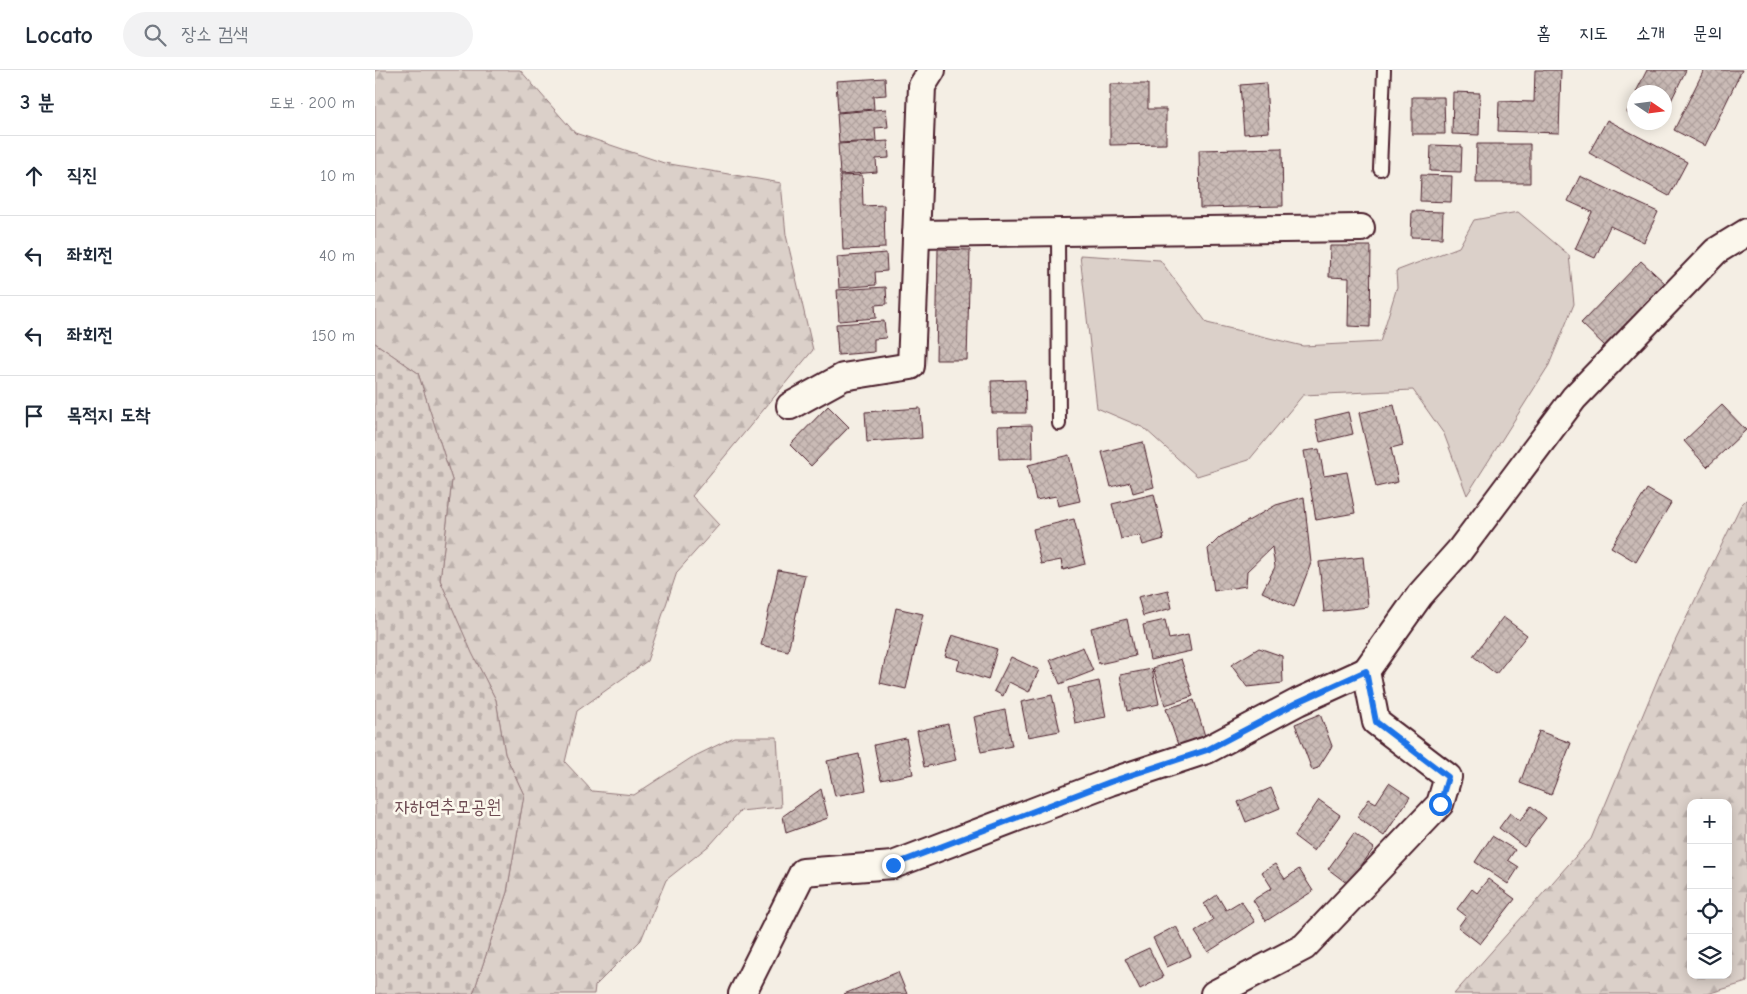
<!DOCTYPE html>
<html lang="ko">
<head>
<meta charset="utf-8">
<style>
  body { margin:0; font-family:"Comic Neue","Poor Story",sans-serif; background:#f2f2f3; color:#1f2937 }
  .controls { position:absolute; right:15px; bottom:15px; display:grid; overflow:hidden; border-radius:10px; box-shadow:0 2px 12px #0003 }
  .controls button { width:45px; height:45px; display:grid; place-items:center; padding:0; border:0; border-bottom:1px solid #e0e1e3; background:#fff; color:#1f2937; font:25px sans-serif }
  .compass { position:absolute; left:1252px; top:15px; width:45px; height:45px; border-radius:50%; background:#fff; box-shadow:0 2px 12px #0003; rotate:103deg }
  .stop { position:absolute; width:15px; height:15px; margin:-11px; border:4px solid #1a73e8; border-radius:50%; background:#fff }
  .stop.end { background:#1a73e8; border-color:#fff; box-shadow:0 1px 5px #0008 }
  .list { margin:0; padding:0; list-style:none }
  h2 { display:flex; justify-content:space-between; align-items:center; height:65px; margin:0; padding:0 20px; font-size:21px }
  h2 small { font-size:16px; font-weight:400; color:#747a83 }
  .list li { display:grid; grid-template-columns:32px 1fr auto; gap:15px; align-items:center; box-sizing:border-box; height:80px; padding:0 20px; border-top:1px solid #e0e1e3 }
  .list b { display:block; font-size:19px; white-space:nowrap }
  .list em { font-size:16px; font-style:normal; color:#747a83 }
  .icon { flex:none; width:28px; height:28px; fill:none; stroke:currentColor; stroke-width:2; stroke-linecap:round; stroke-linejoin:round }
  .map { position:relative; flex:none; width:1372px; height:924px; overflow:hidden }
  header { display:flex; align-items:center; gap:30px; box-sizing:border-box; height:70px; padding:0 25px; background:#fff; border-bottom:1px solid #e0e1e3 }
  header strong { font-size:24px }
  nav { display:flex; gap:28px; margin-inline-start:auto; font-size:18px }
  .search { width:350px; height:45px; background:#f2f2f3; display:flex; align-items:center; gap:12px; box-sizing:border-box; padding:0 18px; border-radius:28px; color:#747a83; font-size:19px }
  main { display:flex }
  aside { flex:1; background:#fff }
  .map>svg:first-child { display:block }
  .green { fill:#dbd0c9; stroke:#92787a }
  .forest { fill:url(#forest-firs); stroke:#92787a; fill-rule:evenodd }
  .cemetery { fill:url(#cemetery-stones); stroke:#92787a }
  .building { fill:url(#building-cross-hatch); stroke:#4a1f2b }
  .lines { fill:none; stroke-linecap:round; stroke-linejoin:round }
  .lane-casing { stroke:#4a1f2b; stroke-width:16 }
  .street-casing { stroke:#4a1f2b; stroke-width:30 }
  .lane { stroke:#fbf7ec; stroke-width:12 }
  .street { stroke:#fbf7ec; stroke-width:26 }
  .route { stroke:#1a73e8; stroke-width:6 }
  .labels { text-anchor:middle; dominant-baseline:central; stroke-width:5; stroke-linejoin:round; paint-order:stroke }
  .park-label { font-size:19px; fill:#6e4b52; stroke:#fbf7ec }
</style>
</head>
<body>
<header>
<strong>Locato</strong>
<div class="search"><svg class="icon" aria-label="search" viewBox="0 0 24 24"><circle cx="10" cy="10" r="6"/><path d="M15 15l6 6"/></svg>장소 검색</div>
<nav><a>홈</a><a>지도</a><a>소개</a><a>문의</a></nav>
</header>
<main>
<aside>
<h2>3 분<small>도보 · 200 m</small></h2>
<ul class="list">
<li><svg class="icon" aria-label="ahead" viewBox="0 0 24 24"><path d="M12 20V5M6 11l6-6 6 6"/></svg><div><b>직진</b></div><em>10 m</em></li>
<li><svg class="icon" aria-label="left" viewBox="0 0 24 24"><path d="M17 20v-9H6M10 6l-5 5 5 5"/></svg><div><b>좌회전</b></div><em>40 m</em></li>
<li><svg class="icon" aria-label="left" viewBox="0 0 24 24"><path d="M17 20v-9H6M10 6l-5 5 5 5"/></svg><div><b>좌회전</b></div><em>150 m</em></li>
<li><svg class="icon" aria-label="arrive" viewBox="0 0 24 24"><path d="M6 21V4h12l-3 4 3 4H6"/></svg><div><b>목적지 도착</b></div></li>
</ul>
</aside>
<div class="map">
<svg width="1372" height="924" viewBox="0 0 1372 924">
  <defs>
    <pattern id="forest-firs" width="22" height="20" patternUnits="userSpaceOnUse" patternTransform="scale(1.25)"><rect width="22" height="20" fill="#dbd0c9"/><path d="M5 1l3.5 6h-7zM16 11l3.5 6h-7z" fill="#bdb2ad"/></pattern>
    <pattern id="cemetery-stones" width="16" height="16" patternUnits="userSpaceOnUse" patternTransform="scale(1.25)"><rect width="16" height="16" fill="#dbd0c9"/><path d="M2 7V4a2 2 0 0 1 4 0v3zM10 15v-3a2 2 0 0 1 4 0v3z" fill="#bdb2ad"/></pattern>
    <pattern id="building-cross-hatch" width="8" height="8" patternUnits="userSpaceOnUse" patternTransform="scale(1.25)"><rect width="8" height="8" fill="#cabbb6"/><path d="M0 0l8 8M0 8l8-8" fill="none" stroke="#afa09d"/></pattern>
  </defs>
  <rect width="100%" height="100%" fill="#f4eee4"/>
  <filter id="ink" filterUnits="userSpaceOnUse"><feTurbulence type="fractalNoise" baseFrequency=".02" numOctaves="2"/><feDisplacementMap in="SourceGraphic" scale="10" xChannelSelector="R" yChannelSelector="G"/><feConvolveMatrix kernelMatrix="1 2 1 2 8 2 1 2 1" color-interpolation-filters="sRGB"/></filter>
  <g filter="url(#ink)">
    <path class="green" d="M1143 142 1194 185 1199 234 1174 295 1092 425 1069 364 1038 320 928 325 874 390 822 406 769 358 722 338 705 185 785 190 832 253 928 276 1005 272 1022 217 1021 201 1084 177 1099 150Z"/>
    <g class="forest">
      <path d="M0 0H145L200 63 289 93 406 113 411 165 438 280 317 426 344 455 302 502 272 591 202 641 190 692 217 721 259 725 316 688 359 667H402L406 737 365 741 336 774 291 810 266 870 220 916 219 924H98L132 822 149 725 130 684 121 630 97 584 65 510 77 410 43 303 0 273Z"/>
      <path d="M1372 429V912L1332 924H1079L1216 769 1289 594 1366 435ZM1316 733H1353V905H1316Z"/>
    </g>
    <path class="cemetery" d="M0 273 43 303 77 410 65 510 97 583 121 630 130 684 149 725 132 822 98 924H0Z"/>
    <g class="building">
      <path d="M1160 0H1186L1184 63 1123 61 1124 31 1159 32Z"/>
      <path d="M1272 0H1311L1290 43V22H1261Z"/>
      <path d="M1329 0H1367L1330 76 1299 60Z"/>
      <path d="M510 8 511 25 498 26 499 39 463 42 461 11Z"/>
      <path d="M891 13 894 62 869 64 865 15Z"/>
      <path d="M735 14H773V39H791V74L735 75Z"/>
      <path d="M1078 22 1105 23 1104 65 1077 64Z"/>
      <path d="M1260 26V46L1252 42Z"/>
      <path d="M1037 27H1069L1070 64H1037Z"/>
      <path d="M511 39 513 57 500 58 501 71 464 73 462 43Z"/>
      <path d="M1232 50 1312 92 1294 126 1214 83Z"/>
      <path d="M1273 52H1285L1282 57Z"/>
      <path d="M513 71 514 88 501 89 502 102 465 105 463 74Z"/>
      <path d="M1102 74H1155V113H1101Z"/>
      <path d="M1056 75 1087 76 1086 102 1055 101Z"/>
      <path d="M907 78 908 136 825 138 824 80Z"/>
      <path d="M487 105 488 136 509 135 510 178 468 180 465 106Z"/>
      <path d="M1046 105 1077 106 1076 132 1045 131Z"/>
      <path d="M1205 106 1283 142 1269 172 1235 156 1220 188 1200 179 1217 142 1193 131Z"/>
      <path d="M1037 141 1068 142 1067 168 1036 167Z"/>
      <path d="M955 176H996L995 257 973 256 974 208 954 207Z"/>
      <path d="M563 179 595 180 592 290H561Z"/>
      <path d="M511 183 512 201 500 202 501 215 464 218 462 187Z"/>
      <path d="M1266 191 1291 214 1231 277 1206 253Z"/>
      <path d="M511 217 512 234 500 235 501 248 464 251 462 220Z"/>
      <path d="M509 251 511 268 499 269V282L463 285 461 254Z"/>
      <path d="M650 310 651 343H617L616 311Z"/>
      <path d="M1019 335 1028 375 1016 378 1023 412 1001 417 984 343Z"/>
      <path d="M1347 335 1371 360 1332 397 1309 371Z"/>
      <path d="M453 336 474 357 436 396 415 375Z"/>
      <path d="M545 338 547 368 492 372 490 342Z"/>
      <path d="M973 342 978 364 945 372 940 350Z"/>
      <path d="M657 355 658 388 624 389 623 356Z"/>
      <path d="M768 372 779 417 758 423 755 412 736 417 727 382Z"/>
      <path d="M944 379 949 406 972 402 980 443 941 450 929 381Z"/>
      <path d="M694 385 705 431 683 436 681 426 661 430 653 395Z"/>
      <path d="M1272 419 1296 433 1261 492 1236 477Z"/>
      <path d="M779 424 789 469 768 475 765 465 746 469 737 434Z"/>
      <path d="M929 427 936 493 919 537 887 522 900 497 897 477 872 501 871 516 839 521 833 479 845 467 901 435Z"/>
      <path d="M699 449 710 494 688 500 686 490 666 494 658 459Z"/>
      <path d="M988 487 993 537 949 542 944 492Z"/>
      <path d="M403 500 430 505 413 581 386 575Z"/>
      <path d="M793 520 797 538 768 546 763 527Z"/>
      <path d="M521 538 548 544 531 619 505 613Z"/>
      <path d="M1128 547 1152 565 1121 604 1098 586Z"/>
      <path d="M752 549 760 586 724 594 716 558Z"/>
      <path d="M790 550 794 569 813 565 816 581 775 590 768 555Z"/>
      <path d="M577 565 622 579 613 610 582 600 585 590 570 586Z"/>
      <path d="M708 577 718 601 685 614 675 590Z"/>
      <path d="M884 578 907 586 908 613 872 617 856 595Z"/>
      <path d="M636 587 664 600 654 622 634 612 628 626 619 621Z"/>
      <path d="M806 589 818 626 790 635 778 598Z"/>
      <path d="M777 599 784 634 752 641 745 605Z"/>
      <path d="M724 611 731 647 700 653 693 618Z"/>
      <path d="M677 625 685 661 653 667 646 632Z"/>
      <path d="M819 630 830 666 803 675 791 639Z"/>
      <path d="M630 640 637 676 606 682 599 647Z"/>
      <path d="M945 644 957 676 943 698 937 700 920 654Z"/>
      <path d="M573 654 581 690 549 697 542 661Z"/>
      <path d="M1164 661 1196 673 1176 725 1145 713Z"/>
      <path d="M531 668 538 704 506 710 499 675Z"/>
      <path d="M484 684 491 720 460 726 452 691Z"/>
      <path d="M1014 713 1035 727 1009 766 982 747 994 729 1001 733Z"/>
      <path d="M896 718 905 738 871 752 863 732Z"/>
      <path d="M446 719 453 748 411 763 408 746Z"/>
      <path d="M944 730 965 745 939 781 919 766Z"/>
      <path d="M1156 736 1171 748 1149 777 1124 758 1135 743 1145 751Z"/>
      <path d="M979 763 999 778 973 814 953 799Z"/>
      <path d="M1117 766 1140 780 1133 790 1144 797 1133 814 1100 792Z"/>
      <path d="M900 794 910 809 924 799 938 821 891 851 878 830 897 818 887 802Z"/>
      <path d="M1113 809 1140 829 1105 874 1083 857 1091 846 1082 839 1097 819 1102 823Z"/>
      <path d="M842 825 851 840 866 831 880 852 833 882 820 862 838 850 829 834Z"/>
      <path d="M801 856 816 886 792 897 778 868Z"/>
      <path d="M774 878 788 907 765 919 750 889Z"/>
      <path d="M523 902 532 924H469Z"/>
    </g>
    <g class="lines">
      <g class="lane-casing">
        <g id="lane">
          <path d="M1005 99 1009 0"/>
          <path d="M683 163 684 354"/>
        </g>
      </g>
      <g class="street-casing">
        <g id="street">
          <path d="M541 164 986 158"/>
          <path d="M415 336 468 307 536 296 547 16 557 0"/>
          <path d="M367 924 428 802 518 795 735 712 832 680 923 632 991 601"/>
          <path d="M839 924 929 877 1065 734 1073 707 1001 652 991 601 1045 525 1085 480 1199 328 1341 181 1372 162"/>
        </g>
      </g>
      <use href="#lane" class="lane"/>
      <use href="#street" class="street"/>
    </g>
  </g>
  <g class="lines" filter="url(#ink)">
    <path class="route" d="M518 795 735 712 832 680 923 632 991 601 1001 652 1073 707 1065 734"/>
  </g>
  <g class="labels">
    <g class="park-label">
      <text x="73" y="737">자하연추모공원</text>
    </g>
  </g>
</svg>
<div class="controls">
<button>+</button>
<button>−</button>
<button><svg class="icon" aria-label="locate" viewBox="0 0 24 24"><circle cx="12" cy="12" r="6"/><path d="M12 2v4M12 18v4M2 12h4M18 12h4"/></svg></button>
<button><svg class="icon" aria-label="layers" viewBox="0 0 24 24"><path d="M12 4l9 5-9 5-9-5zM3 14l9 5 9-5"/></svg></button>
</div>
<svg class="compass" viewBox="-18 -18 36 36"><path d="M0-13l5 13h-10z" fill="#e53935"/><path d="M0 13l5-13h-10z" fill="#747a83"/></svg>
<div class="stop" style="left:1065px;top:734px"></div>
<div class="stop end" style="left:518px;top:795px"></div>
</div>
</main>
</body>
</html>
